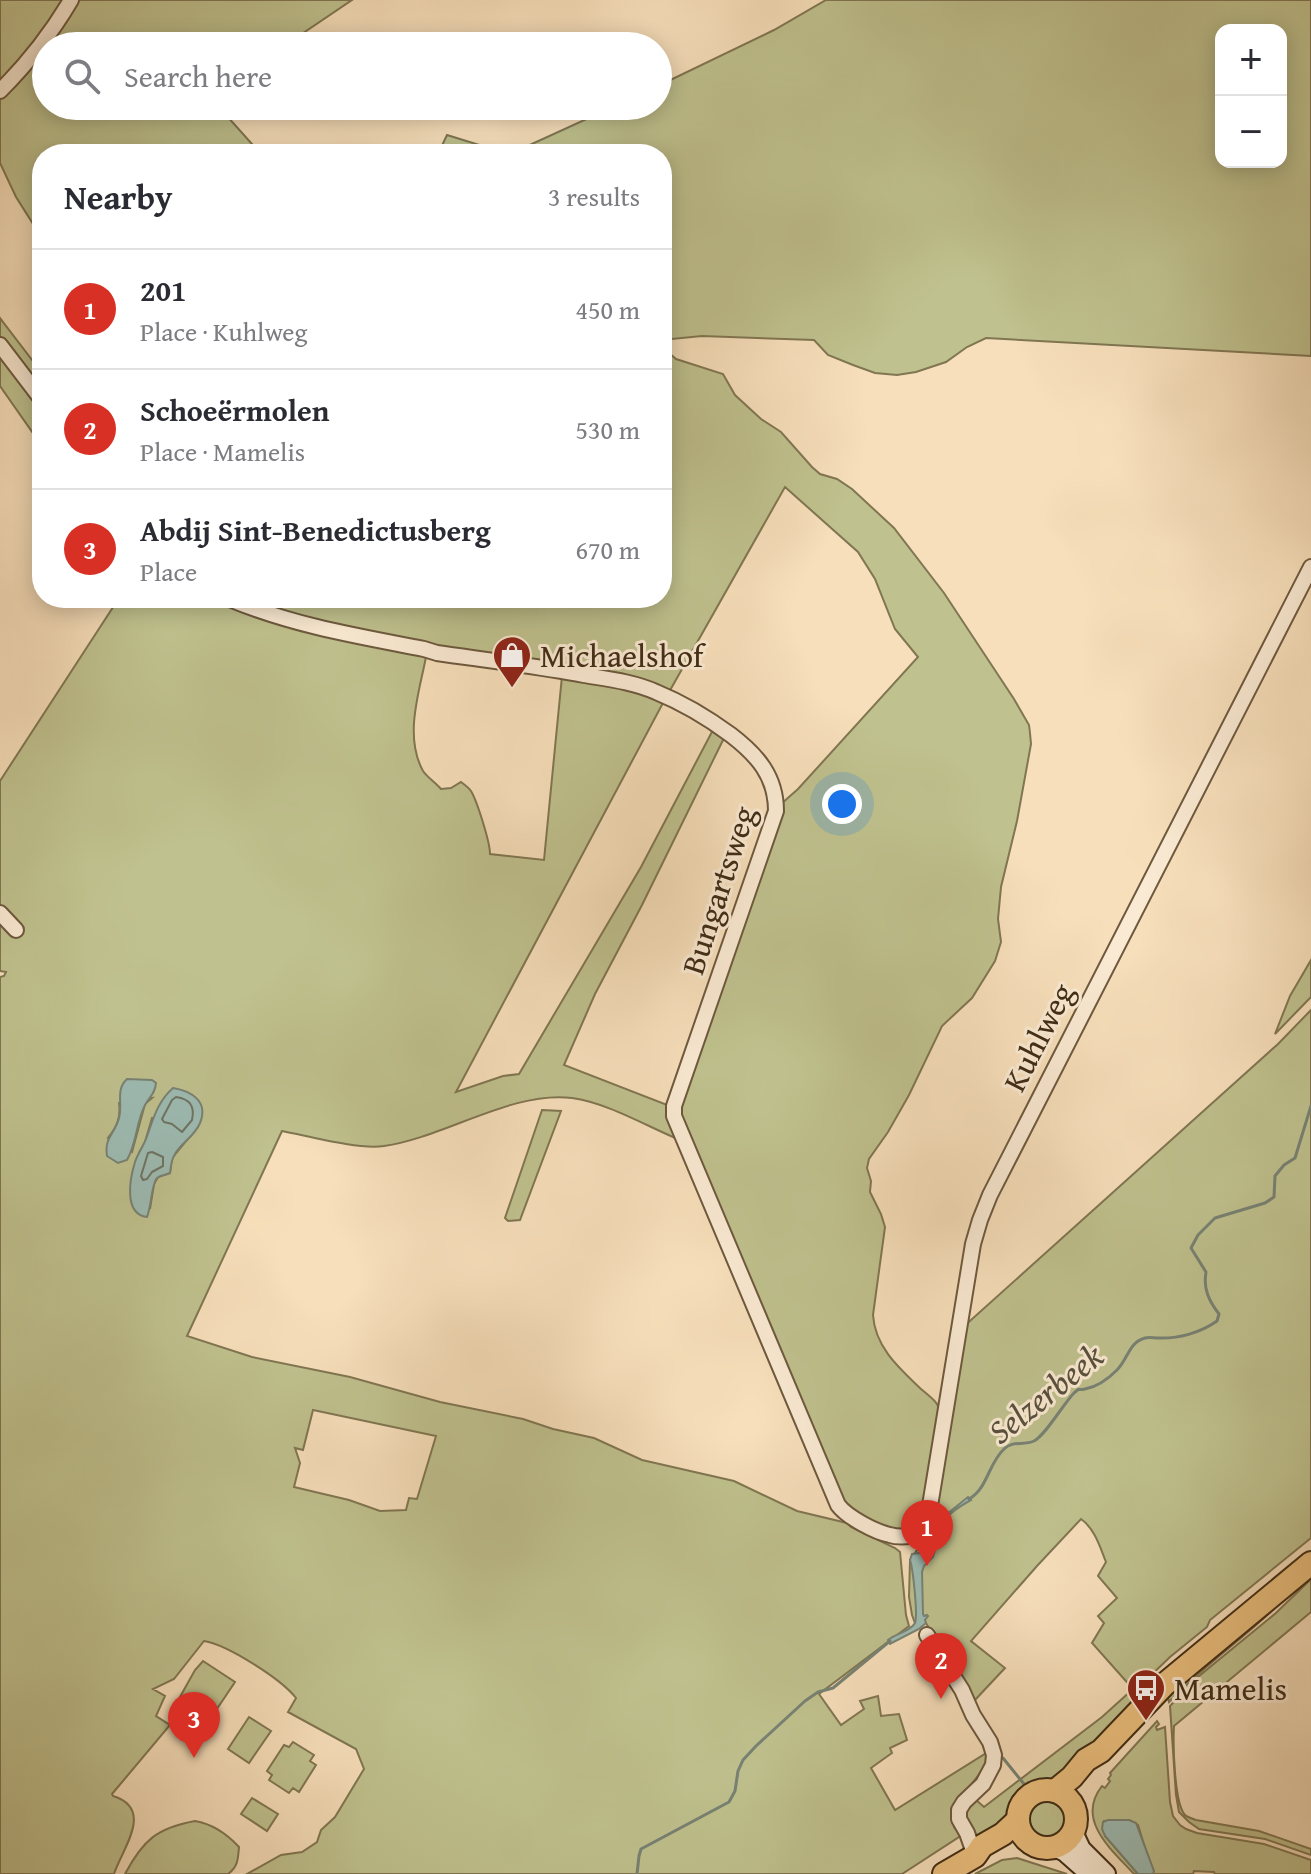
<!DOCTYPE html>
<html lang="en">
<head>
<meta charset="utf-8">
<style>
  body { margin:0; font-family:"Gentium Book Plus",serif; background:#f2f2f3; color:#2b2b33 }
  .controls { position:absolute; right:24px; top:24px; display:grid; overflow:hidden; border-radius:16px; box-shadow:0 4px 20px #0003 }
  .controls button { width:72px; height:72px; display:grid; place-items:center; padding:0; border:0; border-bottom:2px solid #e1e1e2; background:#fff; color:#2b2b33; font:40px sans-serif }
  .you { position:absolute; left:842px; top:804px; width:28px; height:28px; margin:-20px; border:6px solid #fff; border-radius:50%; background:#1a73e8; box-shadow:0 0 0 12px #1a73e833 }
  .badge { display:grid; place-items:center; width:52px; height:52px; border-radius:50%; background:#d93025; color:#fff; font-size:26px; font-weight:700 }
  .pin { position:absolute; translate:-50% -66px; filter:drop-shadow(0 2px 4px #0008) }
  .pin::after { content:''; position:absolute; top:42px; width:28px; height:24px; background:inherit; clip-path:polygon(0 0,100% 0,50% 100%) }
  .list { margin:0; padding:0; list-style:none }
  h2 { display:flex; justify-content:space-between; align-items:center; height:104px; margin:0; padding:0 32px; font-size:34px }
  h2 small { font-size:26px; font-weight:400; color:#7c7c81 }
  .list li { display:grid; grid-template-columns:52px 1fr auto; gap:24px; align-items:center; box-sizing:border-box; height:120px; padding:0 32px; border-top:2px solid #e1e1e2 }
  .list b { display:block; font-size:30px; white-space:nowrap }
  .list p { margin:0; font-size:26px; white-space:nowrap; color:#7c7c81 }
  .list em { font-size:26px; font-style:normal; color:#7c7c81 }
  .icon { flex:none; width:44px; height:44px; fill:none; stroke:currentColor; stroke-width:2; stroke-linecap:round; stroke-linejoin:round }
  .map { position:relative; flex:none; width:1311px; height:1874px; overflow:hidden }
  .search { position:absolute; background:#fff; box-shadow:0 4px 20px #0003; left:32px; top:32px; width:640px; height:88px; display:flex; align-items:center; gap:20px; box-sizing:border-box; padding:0 28px; border-radius:44px; color:#7c7c81; font-size:30px }
  .panel { position:absolute; background:#fff; box-shadow:0 4px 20px #0003; left:32px; top:144px; width:640px; height:464px; border-radius:32px }
  .map>svg:first-child { display:block }
  .green { fill:#bfc18e; stroke:#807652; stroke-width:2; fill-rule:evenodd }
  .water { fill:#9dbcb4; stroke:#788274; stroke-width:2 }
  .lines { fill:none; stroke-linecap:round; stroke-linejoin:round }
  .shore { stroke:#6e7464; stroke-width:2 }
  .stream { stroke:#788274; stroke-width:3 }
  .street-casing { stroke:#6e593e; stroke-width:18 }
  .secondary-casing { stroke:#402c15; stroke-width:22 }
  .primary-casing { stroke:#402c15; stroke-width:26 }
  .street { stroke:#faead3; stroke-width:14 }
  .secondary { stroke:#faead3; stroke-width:18 }
  .primary { stroke:#ecc07e; stroke-width:22 }
  .labels { text-anchor:middle; dominant-baseline:central; stroke-width:6; stroke-linejoin:round; paint-order:stroke }
  .poi-label { font-size:32px; fill:#402c15; stroke:#faead3; text-anchor:start }
  .street-label { font-size:32px; fill:#402c15; stroke:#faead3 }
  .water-label { font-size:34px; font-style:italic; fill:#57503d; stroke:#faead3 }
</style>
</head>
<body>
<div class="map">
<svg width="1311" height="1874" viewBox="0 0 1311 1874">
  <rect width="100%" height="100%" fill="#f7dfbb"/>
  <filter id="stains"><feTurbulence type="fractalNoise" baseFrequency=".0025" numOctaves="4"/><feColorMatrix values="0 0 0 0 .2 0 0 0 0 .09 0 0 0 0 .02 0 0 0 .5 -.17"/></filter>
  <radialGradient id="worn" r=".72"><stop offset=".6" stop-color="#630" stop-opacity="0"/><stop offset="1" stop-color="#630" stop-opacity=".3"/></radialGradient>
  <g class="green">
    <path d="M0 0H352L284 46H46V106H218L261 154H42V238L16 197 0 163Z"/>
    <path d="M826 0H1311V356L986 338 967 347 946 362 916 372 897 375 875 373 853 365 828 355 814 340 702 336 662 340V154H438L447 135 489 148 521 149 615 106H658V86L774 30ZM1281 30V162H1221V30Z"/>
    <path d="M0 318 42 373V396L0 339Z"/>
    <path d="M662 347 676 359 723 374 735 395 761 419 781 432 812 467 820 474 837 479 852 489 894 528 944 593 1014 699 1029 725 1030 733 1031 744 1017 821 1001 887 998 919 1001 942 995 961 972 998 942 1026 909 1095 888 1132 869 1159 867 1168 871 1181 870 1192 881 1214 885 1227 873 1315C875 1347 899 1368 921 1389 930 1397 939 1402 941 1414L920 1528C912 1530 903 1532 894 1531 880 1528 852 1514 843 1504L680 1140C646 1126 608 1103 572 1098 513 1090 443 1138 384 1146 359 1150 308 1136 282 1131L187 1336 252 1357 350 1377 440 1402 523 1419 553 1429 594 1438 642 1460 734 1481 797 1511 847 1523 851 1527 895 1548 900 1552 906 1615 909 1626 819 1694 841 1725 864 1709 860 1701 878 1696 881 1716 899 1714 907 1740 890 1748 892 1753 871 1768 895 1810 988 1752 987 1764 954 1807V1827L962 1835 902 1874H247L281 1855 302 1852 317 1842 321 1830 335 1817 364 1769 356 1749 288 1712 296 1698C281 1679 228 1645 204 1641L174 1679 153 1689 165 1696 156 1716 170 1725 112 1794 113 1796C155 1809 122 1849 114 1874H0V977L4 976 6 972 0 971V781L119 598H214L261 619 300 630 426 657C419 693 404 736 423 771 427 777 436 783 441 789L451 788 461 782C465 785 468 787 471 791 477 801 490 842 490 854L544 860 562 676 303 620 239 598H662ZM785 487 858 552 875 579 895 629 918 657 798 789 781 804 743 919 701 1006 667 1105 564 1065 595 994 642 905 725 736 714 728 641 867 519 1074 503 1076 456 1092 664 701ZM152 1098 145 1104 132 1152 108 1138C117 1127 121 1117 119 1103ZM152 1118 192 1134 172 1158 170 1173 158 1177 154 1184 150 1209 139 1153 145 1142ZM313 1410 436 1436 417 1499 409 1498 406 1510 380 1511 349 1500 294 1487 300 1463 295 1448 303 1450Z"/>
    <path d="M0 355 42 411V446L0 386Z"/>
    <path d="M1311 960V997L1275 1034 1290 996Z"/>
    <path d="M1311 1010V1538L1210 1620 1207 1627 1170 1657 1146 1680 1150 1688 1051 1784 1031 1789 1021 1797 1007 1825 980 1843 964 1816 966 1808 975 1799 984 1807 1102 1717 1133 1689 1092 1643 1104 1623 1098 1616 1117 1598 1098 1576 1106 1562C1100 1547 1095 1529 1081 1519L1037 1566 971 1641 1005 1668 974 1701 924 1620 915 1623 912 1615 909 1597 910 1560 935 1524 961 1329 1278 1044Z"/>
    <path d="M542 1110 561 1111 520 1220 508 1221 505 1218Z"/>
    <path d="M1311 1579V1612L1174 1726C1173 1743 1174 1803 1185 1815 1187 1817 1193 1819 1196 1820L1259 1831 1311 1849V1855L1265 1839 1199 1829 1189 1822 1179 1812 1176 1795 1170 1706 1193 1681 1276 1613Z"/>
    <path d="M1292 1591C1254 1632 1207 1662 1169 1702L1167 1694Z"/>
    <path d="M203 1661 235 1682 200 1734 171 1713 195 1670Z"/>
    <path d="M249 1717 271 1731 249 1763 228 1749Z"/>
    <path d="M1157 1721 1159 1724 1156 1727 1157 1730 1165 1727 1170 1802 1173 1816 1180 1825 1186 1829 1197 1833 1264 1844 1311 1860V1874H1215L1214 1872 1194 1871 1193 1874H1153L1138 1825 1129 1820 1104 1821 1105 1836 1138 1874H1134C1112 1850 1075 1820 1102 1786L1105 1788 1110 1781 1108 1779 1111 1775 1110 1773Z"/>
    <path d="M293 1742 314 1755 310 1761 316 1765 299 1792 293 1788 289 1793 269 1780 272 1775 267 1771 284 1745 289 1747Z"/>
    <circle cx="1047" cy="1818" r="21"/>
    <path d="M252 1798 278 1814 267 1831 241 1814Z"/>
    <path d="M195 1821C213 1824 226 1833 239 1847 238 1859 238 1867 228 1874H125C143 1840 157 1828 195 1821Z"/>
    <path d="M1017 1858 1067 1874H975L1002 1860Z"/>
  </g>
  <g class="water">
    <path d="M127 1079 152 1080 156 1083C155 1094 150 1096 145 1105 136 1122 137 1143 127 1160L118 1163 107 1156C104 1137 115 1134 119 1118 123 1104 115 1090 127 1079Z"/>
    <path d="M173 1088C191 1091 209 1101 200 1123 195 1136 181 1143 175 1154 171 1160 171 1166 170 1173 166 1175 161 1175 157 1178 152 1182 151 1208 147 1217 123 1214 130 1178 135 1162 138 1153 143 1147 146 1139 153 1120 157 1102 173 1088Z"/>
    <path d="M968 1497 971 1500C960 1506 944 1516 940 1528 939 1532 941 1538 941 1542L935 1550 933 1557 924 1566 922 1572 923 1614 924 1616 927 1615 928 1616 925 1620 926 1623 919 1629 890 1644 888 1640C895 1634 911 1631 915 1623 918 1615 913 1569 910 1560L912 1554 928 1552 935 1539 934 1530 947 1514Z"/>
    <path d="M1108 1820H1129L1136 1823 1154 1871 1153 1874H1138L1105 1836 1102 1829 1103 1822Z"/>
  </g>
  <g class="lines">
    <g class="shore">
      <path d="M176 1097C190 1099 195 1106 192 1120L182 1132 172 1124 164 1122 162 1119 172 1100Z"/>
      <path d="M152 1152 163 1157V1166L152 1172 147 1179 143 1180 141 1176 148 1153Z"/>
    </g>
    <g class="stream">
      <path d="M969 1499C988 1488 988 1464 1004 1449 1013 1440 1023 1446 1034 1441 1045 1436 1064 1403 1074 1393 1083 1386 1074 1391 1085 1389 1097 1387 1109 1378 1117 1370 1128 1359 1129 1342 1145 1338 1149 1337 1154 1338 1158 1338 1178 1339 1200 1333 1217 1321L1219 1314C1209 1301 1203 1289 1206 1272L1191 1248 1198 1235 1215 1218 1265 1203 1274 1197 1275 1176 1284 1165 1295 1158 1311 1106"/>
      <path d="M1003 1758 1024 1784"/>
      <path d="M637 1874 639 1856 641 1849 729 1802 735 1791 738 1771 743 1760 756 1746 805 1701 818 1692 833 1688 890 1641"/>
    </g>
    <g class="street-casing">
      <g id="street">
        <path d="M0 91C27 64 51 34 71 0"/>
        <path d="M0 345 42 400"/>
        <path d="M227 598C291 625 356 636 424 649L437 653C486 660 535 666 584 675 608 679 634 682 656 692 683 703 708 718 731 735 757 755 776 776 776 811L674 1106V1116L838 1505C847 1517 875 1532 890 1535 899 1538 913 1536 923 1534L927 1524 973 1244 980 1220 990 1195 1311 567"/>
        <path d="M0 913 16 930"/>
        <path d="M927 1635 962 1690 973 1715 990 1742 994 1755 993 1765 983 1784 964 1802 959 1810V1819L967 1833 975 1856"/>
      </g>
    </g>
    <g class="secondary-casing">
      <g id="secondary">
        <path d="M1073 1832 1081 1849 1106 1874"/>
        <path d="M1055 1847 1065 1852 1090 1874"/>
      </g>
    </g>
    <g class="primary-casing">
      <g id="primary">
        <circle cx="1047" cy="1819" r="29"/>
        <path d="M1055 1791 1072 1777 1086 1760 1101 1751 1165 1684 1311 1563"/>
        <path d="M944 1874 975 1856 982 1846 1003 1834 1018 1820"/>
      </g>
    </g>
    <use href="#street" class="street"/>
    <use href="#secondary" class="secondary"/>
    <use href="#primary" class="primary"/>
  </g>
  <defs>
    <g id="shop-pin" transform="scale(2)"><path d="M0 17L-7.5 6A9.5 9.5 0 1 1 7.5 6Z" fill="#8f2418" stroke="#faead3"/><path d="M-5-2.5h2.3a2.7 3.5 0 0 1 5.4 0H5L5.5 6h-11ZM-1.5-2.5h3a1.5 2.3 0 0 0-3 0Z" fill="#fff"/></g>
    <g id="bus-pin" transform="scale(2)"><path d="M0 17L-7.5 6A9.5 9.5 0 1 1 7.5 6Z" fill="#8f2418" stroke="#faead3"/><path d="M-5-6H5V4H4V6H2V4H-2V6H-4V4H-5ZM-3.5-4V0h7V-4ZM-3.5 1.2v1.5H-2V1.2ZM2 1.2v1.5H3.5V1.2Z" fill="#fff"/></g>
  </defs>
  <g fill-rule="evenodd">
    <use href="#shop-pin" x="512" y="655"/>
    <use href="#bus-pin" x="1146" y="1688"/>
  </g>
  <g class="labels">
    <g class="poi-label">
      <text x="540" y="655">Michaelshof</text>
      <text x="1174" y="1688">Mamelis</text>
    </g>
    <g class="street-label">
      <text transform="translate(718 890) rotate(-72)">Bungartsweg</text>
      <text transform="translate(1038 1037) rotate(-63)">Kuhlweg</text>
    </g>
    <g class="water-label">
      <text transform="translate(1045 1393) rotate(-39)">Selzerbeek</text>
    </g>
  </g>
  <rect width="100%" height="100%" filter="url(#stains)"/>
  <rect width="100%" height="100%" fill="url(#worn)"/>
</svg>
<div class="controls">
<button>+</button>
<button>−</button>
</div>
<div class="you"></div>
<div class="pin badge" style="left:927px;top:1566px">1</div>
<div class="pin badge" style="left:941px;top:1699px">2</div>
<div class="pin badge" style="left:194px;top:1758px">3</div>
<div class="search"><svg class="icon" aria-label="search" viewBox="0 0 24 24"><circle cx="10" cy="10" r="6"/><path d="M15 15l6 6"/></svg>Search here</div>
<section class="panel">
<h2>Nearby<small>3 results</small></h2>
<ul class="list">
<li><span class="badge">1</span><div><b>201</b><p>Place · Kuhlweg</p></div><em>450 m</em></li>
<li><span class="badge">2</span><div><b>Schoeërmolen</b><p>Place · Mamelis</p></div><em>530 m</em></li>
<li><span class="badge">3</span><div><b>Abdij Sint-Benedictusberg</b><p>Place</p></div><em>670 m</em></li>
</ul>
</section>
</div>
</body>
</html>
